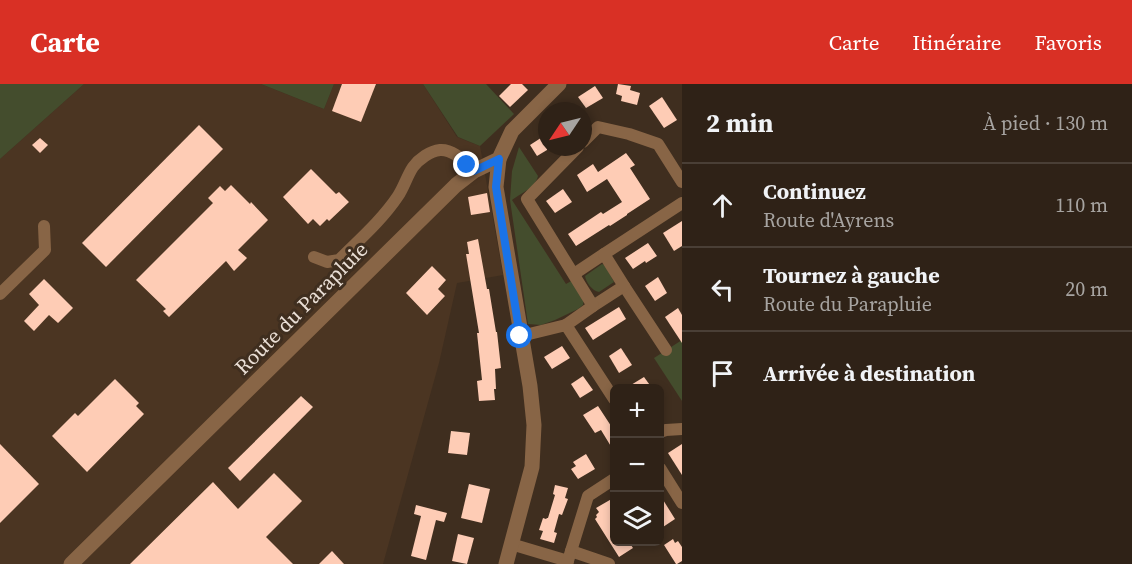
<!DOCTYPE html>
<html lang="fr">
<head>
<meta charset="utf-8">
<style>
  body { margin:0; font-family:"Source Serif 4",serif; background:#372a20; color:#f1f3f6 }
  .controls { position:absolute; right:18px; bottom:18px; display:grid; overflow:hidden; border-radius:9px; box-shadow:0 3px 9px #0003 }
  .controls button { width:54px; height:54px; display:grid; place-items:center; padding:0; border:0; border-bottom:2px solid #4a3f36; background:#2f2217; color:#f1f3f6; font:30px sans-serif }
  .compass { position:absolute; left:538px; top:18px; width:54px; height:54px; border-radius:50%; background:#2f2217; box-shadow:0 3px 9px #0003; rotate:235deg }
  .stop { position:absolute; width:18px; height:18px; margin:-14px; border:4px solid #1a73e8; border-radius:50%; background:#fff }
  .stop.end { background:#1a73e8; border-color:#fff; box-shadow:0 2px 6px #0008 }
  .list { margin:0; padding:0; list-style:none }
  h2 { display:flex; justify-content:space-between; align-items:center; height:78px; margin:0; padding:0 24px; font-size:26px }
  h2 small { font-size:20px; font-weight:400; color:#a7a4a1 }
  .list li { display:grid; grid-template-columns:39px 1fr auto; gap:18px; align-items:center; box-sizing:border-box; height:84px; padding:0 24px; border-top:2px solid #4a3f36 }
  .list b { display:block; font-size:22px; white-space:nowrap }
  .list p { margin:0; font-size:20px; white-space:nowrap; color:#a7a4a1 }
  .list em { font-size:20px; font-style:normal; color:#a7a4a1 }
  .icon { flex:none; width:33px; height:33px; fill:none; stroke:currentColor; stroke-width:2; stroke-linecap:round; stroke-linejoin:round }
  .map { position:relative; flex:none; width:682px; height:480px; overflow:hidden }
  header { display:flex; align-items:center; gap:36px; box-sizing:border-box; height:84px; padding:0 30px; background:#d93025; color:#fff }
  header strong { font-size:28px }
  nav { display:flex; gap:33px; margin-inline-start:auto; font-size:21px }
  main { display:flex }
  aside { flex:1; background:#2f2217 }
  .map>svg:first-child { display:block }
  .built { fill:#4b3522 }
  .green { fill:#444d2d }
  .building { fill:#feccb5 }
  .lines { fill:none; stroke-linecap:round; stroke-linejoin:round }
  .minor { stroke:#886546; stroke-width:12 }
  .tertiary { stroke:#886546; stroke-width:15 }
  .route { stroke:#1a73e8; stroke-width:8 }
  .labels { text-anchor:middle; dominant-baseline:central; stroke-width:6; stroke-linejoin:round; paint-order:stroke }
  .street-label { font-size:21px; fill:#eadfd6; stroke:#3f2e1f }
</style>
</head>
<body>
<header>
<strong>Carte</strong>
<nav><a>Carte</a><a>Itinéraire</a><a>Favoris</a></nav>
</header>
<main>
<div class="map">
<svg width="682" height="480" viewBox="0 0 682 480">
  <rect width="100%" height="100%" fill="#3f2e1f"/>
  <path class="built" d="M84 0H261L324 25 334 0H423L457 53 480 62 503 191 457 199 439 279 383 480H0V75Z"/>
  <g class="green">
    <path d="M0 0H84L0 75Z"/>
    <path d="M261 0H334L324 25Z"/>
    <path d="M423 0H486L514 30 480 62 458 53Z"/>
    <path d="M519 63 538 92C535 104 521 109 512 116L566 200 573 196 584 214 583 221 578 225 555 236 541 241 528 240 510 116 512 87Z"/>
    <path d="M602 180 605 181 614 198 599 208C592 207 586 198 585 192Z"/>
    <path d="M682 256V317L654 274Z"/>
  </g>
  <g class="building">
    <path d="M342 0H376L361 38 332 27Z"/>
    <path d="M511 0H522L528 6 510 23 499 12Z"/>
    <path d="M618 0 631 2 630 6 640 9 637 21 621 17 622 12 616 10Z"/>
    <path d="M595 2 603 14 586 24 578 13Z"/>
    <path d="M662 13 677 36 664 44 649 22Z"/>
    <path d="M199 41 223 65 106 183 82 159Z"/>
    <path d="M547 50V66L537 72 530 61Z"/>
    <path d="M40 54 48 61 40 69 32 61Z"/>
    <path d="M626 69 635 81 630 84 650 115 627 130V131L610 142 609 141 576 162 568 150 601 128 603 130 622 118 607 95 587 108 577 91 593 80 598 88Z"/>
    <path d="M311 85 336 110 339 108 349 118 329 137 327 135 320 142 313 135 308 140 283 113Z"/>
    <path d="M231 101 250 120 251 118 268 136 238 166 247 174 234 187 226 177 169 233 163 227 166 225 136 196 213 119 208 114 220 102 225 107Z"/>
    <path d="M563 105 572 118 555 129 546 117Z"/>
    <path d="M487 109 490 128 471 131 468 113Z"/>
    <path d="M682 137V162L674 167 663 149Z"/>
    <path d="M478 155 487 205H489L496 248H497L501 284 495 285 496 305H494L495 316 479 317 477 297 482 296 477 249H479L466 170H469L467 158Z"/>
    <path d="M648 159 657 172 646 179 645 177 633 185 625 174Z"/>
    <path d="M432 182 446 196 438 205 445 212 427 231 406 209Z"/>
    <path d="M658 193 667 209 655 217 645 202Z"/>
    <path d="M44 195 73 224 58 239 49 231 34 247 24 237 39 221 29 210Z"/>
    <path d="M619 223 626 235 593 256 585 244Z"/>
    <path d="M678 224 682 231V259L665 233Z"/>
    <path d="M562 262 570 274 552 285 544 273Z"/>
    <path d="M621 264 632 281 619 289 609 272Z"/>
    <path d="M583 292 593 306 580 314 571 300Z"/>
    <path d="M644 293 652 304H626Z"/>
    <path d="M115 295 139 319 136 322 144 330 87 388 52 352 75 329 78 332Z"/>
    <path d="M301 312 313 323 240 397 228 384Z"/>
    <path d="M598 322 615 348V369L601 346 595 349 583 331Z"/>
    <path d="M451 347 470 349 467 371 448 369Z"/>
    <path d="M0 360 39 400 0 439Z"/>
    <path d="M682 360V391L668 369Z"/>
    <path d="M586 370 595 385 578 395 571 385 576 382 573 378Z"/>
    <path d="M274 389 302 417 266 453 293 480H130L213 398 238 425Z"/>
    <path d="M469 400 490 405 482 439 461 434Z"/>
    <path d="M555 401 568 404 565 414 568 415 562 431 559 430 554 448 557 449 554 459 540 455 543 447 539 446 543 434 546 435 547 434H548L555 411 553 410Z"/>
    <path d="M660 411 675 435 663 443 660 437Z"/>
    <path d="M615 413V458H629L633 464 619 473 595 435 597 433 596 431 599 428 596 424Z"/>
    <path d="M416 421 447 429 444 438 436 436 426 476 411 472 421 432 414 430Z"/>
    <path d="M458 450 474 454 467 480 452 477Z"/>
    <path d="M673 455 675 459 678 457 682 463V477L677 480H676L664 461Z"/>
    <path d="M332 467 344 480H319Z"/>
  </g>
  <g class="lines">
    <g class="minor">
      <path d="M583 58 598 43 629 50 658 60 682 98"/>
      <path d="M314 173 327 178 339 176C359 156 382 136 398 112 404 103 407 92 413 83 419 75 430 67 440 66 454 65 465 79 474 87"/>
      <path d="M574 190 604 170"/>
      <path d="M624 202 666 266"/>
      <path d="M0 210 45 166 44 142"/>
      <path d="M593 222 624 202 604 170 682 119"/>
      <path d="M566 241 593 222 527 115 578 63"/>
      <path d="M521 252 566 241 614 315"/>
      <path d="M660 348 666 346 682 345"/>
      <path d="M660 384 682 419"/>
      <path d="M511 460 568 477"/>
      <path d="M571 467 609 480"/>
      <path d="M567 480 588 412 614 395"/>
    </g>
    <g class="tertiary">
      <path d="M499 75 496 103 530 302 534 341 532 383 506 480"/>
      <path d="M71 480 456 101 474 87 499 75 512 47 559 0"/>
    </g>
  </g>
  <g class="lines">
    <path class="route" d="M467 81 474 87 499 75 496 103 520 252"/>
  </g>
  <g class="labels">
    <g class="street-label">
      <text transform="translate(301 224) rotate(-45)">Route du Parapluie</text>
    </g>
  </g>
</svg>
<div class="controls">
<button>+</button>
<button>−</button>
<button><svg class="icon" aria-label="layers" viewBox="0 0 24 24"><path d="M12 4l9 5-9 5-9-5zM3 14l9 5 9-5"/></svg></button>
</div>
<svg class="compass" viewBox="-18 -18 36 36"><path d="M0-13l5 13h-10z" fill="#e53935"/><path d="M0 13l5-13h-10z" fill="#a7a4a1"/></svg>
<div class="stop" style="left:520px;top:252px"></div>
<div class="stop end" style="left:467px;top:81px"></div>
</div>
<aside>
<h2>2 min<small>À pied · 130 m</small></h2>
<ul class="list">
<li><svg class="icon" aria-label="ahead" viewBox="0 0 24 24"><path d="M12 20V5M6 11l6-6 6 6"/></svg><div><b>Continuez</b><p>Route d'Ayrens</p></div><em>110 m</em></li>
<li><svg class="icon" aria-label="left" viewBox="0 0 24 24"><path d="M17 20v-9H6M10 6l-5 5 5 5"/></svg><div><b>Tournez à gauche</b><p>Route du Parapluie</p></div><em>20 m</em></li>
<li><svg class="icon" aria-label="arrive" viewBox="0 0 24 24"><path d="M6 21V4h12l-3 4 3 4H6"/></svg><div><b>Arrivée à destination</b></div></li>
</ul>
</aside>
</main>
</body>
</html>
